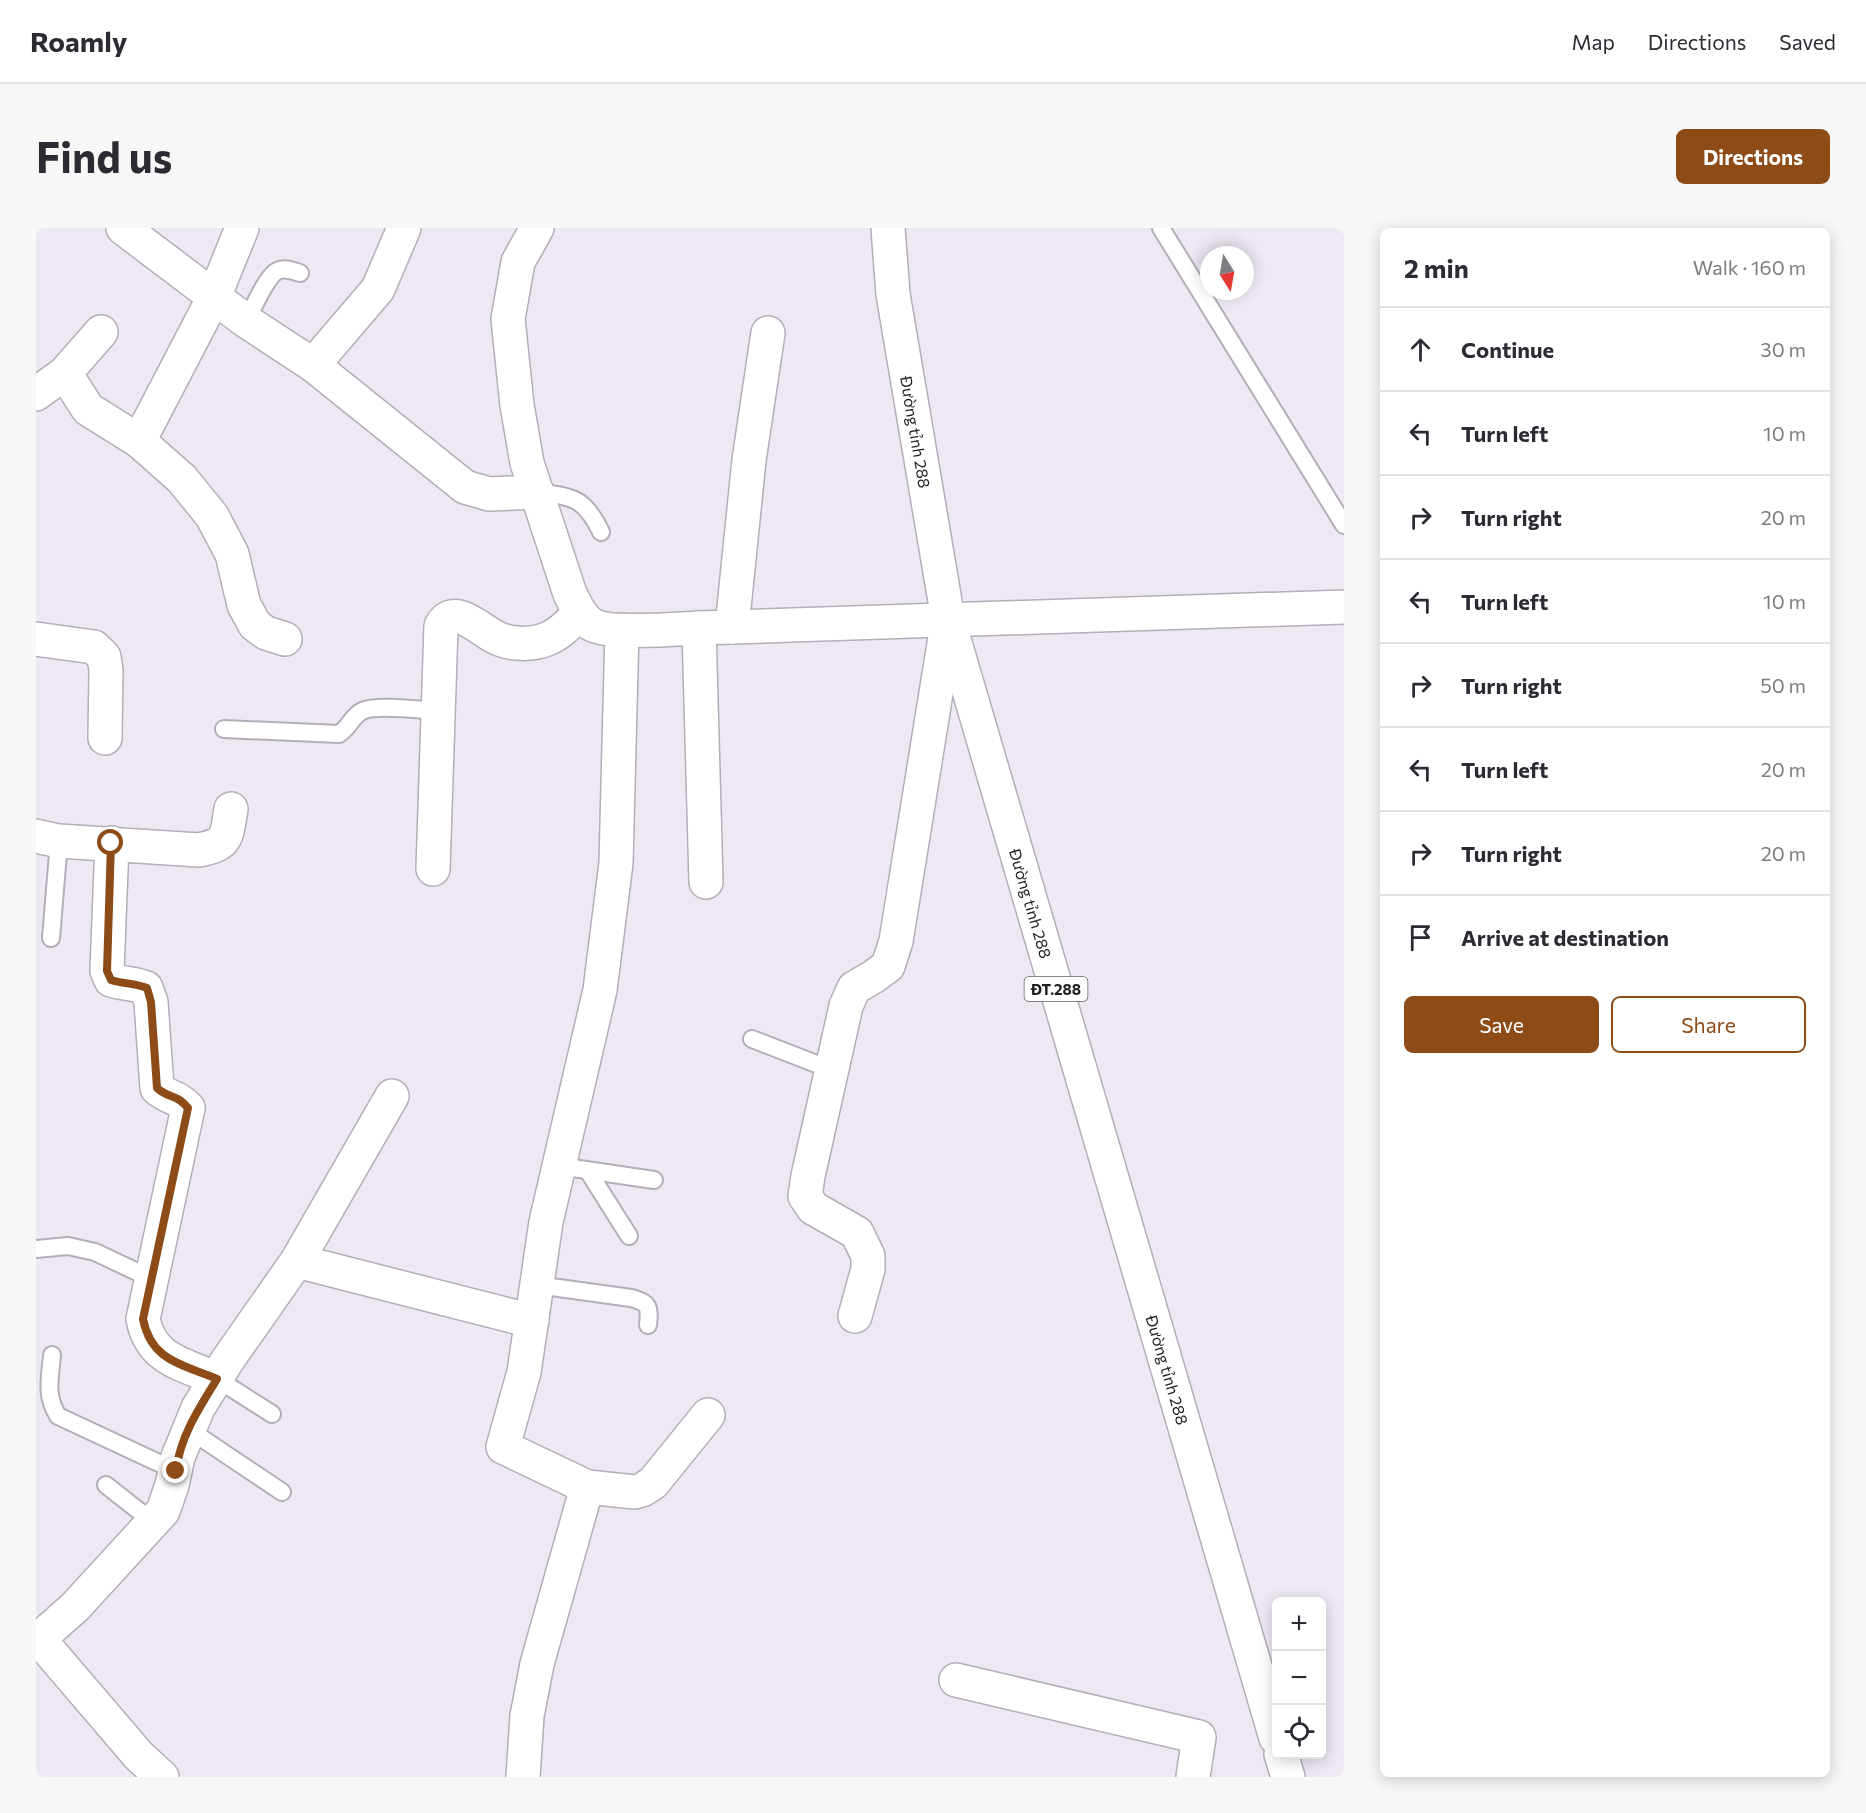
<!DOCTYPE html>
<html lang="en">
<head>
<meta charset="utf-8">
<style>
  body { margin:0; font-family:Commissioner,sans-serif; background:#f7f7f7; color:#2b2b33 }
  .controls { position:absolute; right:18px; bottom:18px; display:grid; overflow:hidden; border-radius:9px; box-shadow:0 3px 15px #0003 }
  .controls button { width:54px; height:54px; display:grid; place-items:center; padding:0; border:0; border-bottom:2px solid #e1e1e2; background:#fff; color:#2b2b33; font:30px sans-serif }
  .compass { position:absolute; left:1164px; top:18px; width:54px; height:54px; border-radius:50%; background:#fff; box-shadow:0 3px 15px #0003; rotate:169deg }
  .stop { position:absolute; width:18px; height:18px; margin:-14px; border:4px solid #8d4b18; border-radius:50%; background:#fff }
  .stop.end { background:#8d4b18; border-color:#fff; box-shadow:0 2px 6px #0008 }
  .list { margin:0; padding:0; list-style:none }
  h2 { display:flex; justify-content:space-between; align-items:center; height:78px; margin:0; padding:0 24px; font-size:26px }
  h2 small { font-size:20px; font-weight:400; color:#7c7c81 }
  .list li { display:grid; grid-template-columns:39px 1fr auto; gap:18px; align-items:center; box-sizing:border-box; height:84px; padding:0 24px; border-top:2px solid #e1e1e2 }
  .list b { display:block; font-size:22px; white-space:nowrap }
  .list em { font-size:20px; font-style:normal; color:#7c7c81 }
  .actions { display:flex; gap:12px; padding:18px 24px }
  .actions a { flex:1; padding:14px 0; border:2px solid #8d4b18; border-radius:9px; text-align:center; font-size:21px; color:#8d4b18 }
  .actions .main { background:#8d4b18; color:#fff }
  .icon { flex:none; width:33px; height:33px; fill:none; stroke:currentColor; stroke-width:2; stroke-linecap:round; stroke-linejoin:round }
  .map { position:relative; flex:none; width:1308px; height:1549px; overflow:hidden; border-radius:9px }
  header { display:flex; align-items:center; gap:36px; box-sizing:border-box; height:84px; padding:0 30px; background:#fff; border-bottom:2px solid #e1e1e2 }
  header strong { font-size:28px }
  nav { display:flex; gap:33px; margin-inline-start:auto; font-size:21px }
  .intro { display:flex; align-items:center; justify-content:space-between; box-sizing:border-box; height:144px; padding:0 36px }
  h1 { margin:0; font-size:42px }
  .button { padding:15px 27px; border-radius:9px; background:#8d4b18; color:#fff; font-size:21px; font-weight:700 }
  main { display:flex; gap:36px; padding:0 36px }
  aside { flex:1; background:#fff; border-radius:9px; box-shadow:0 3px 15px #0003 }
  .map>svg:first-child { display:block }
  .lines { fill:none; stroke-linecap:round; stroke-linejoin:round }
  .lane-casing { stroke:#b3aeb8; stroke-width:20 }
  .street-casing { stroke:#b3aeb8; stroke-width:36 }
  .primary-casing { stroke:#b3aeb8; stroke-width:36 }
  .lane { stroke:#fff; stroke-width:16 }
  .street { stroke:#fff; stroke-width:33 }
  .primary { stroke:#fff; stroke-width:33 }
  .route { stroke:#8d4b18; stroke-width:8 }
  .labels { text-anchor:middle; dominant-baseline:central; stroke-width:4.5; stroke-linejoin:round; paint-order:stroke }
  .shield { fill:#fff; stroke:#636264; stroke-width:1.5 }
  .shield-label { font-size:15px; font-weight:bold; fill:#201f22 }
  .street-label { font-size:16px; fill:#201f22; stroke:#fff }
</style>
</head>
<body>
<header>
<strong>Roamly</strong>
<nav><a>Map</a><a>Directions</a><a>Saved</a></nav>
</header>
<div class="intro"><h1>Find us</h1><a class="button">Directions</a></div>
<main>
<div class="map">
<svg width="1308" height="1549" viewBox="0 0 1308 1549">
  <rect width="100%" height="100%" fill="#ede8f2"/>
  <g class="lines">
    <g class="lane-casing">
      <g id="lane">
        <path d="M1125 0 1308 297"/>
        <path d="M210 93C217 81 230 49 241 43 248 39 257 43 264 45"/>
        <path d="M501 264C537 269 548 269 565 304"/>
        <path d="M188 501 303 506C314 499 315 489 326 483 339 476 386 482 402 483"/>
        <path d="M15 710 23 613"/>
        <path d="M716 811 796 842"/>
        <path d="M523 938 618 952"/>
        <path d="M552 943 593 1008"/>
        <path d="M0 1021 32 1018 59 1024 116 1051"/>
        <path d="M501 1057 595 1070C613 1075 614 1078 612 1097"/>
        <path d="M16 1127C14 1151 9 1167 22 1188L140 1243"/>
        <path d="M181 1151 236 1186"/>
        <path d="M152 1201 246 1264"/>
        <path d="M70 1257 117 1294"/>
      </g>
    </g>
    <g class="street-casing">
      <g id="street">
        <path d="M87 0 210 93 277 137 429 259 453 266 501 264"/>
        <path d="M501 0 482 34 472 91 481 177 491 235 534 366C540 377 544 389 555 396 571 407 641 401 663 400L1308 379"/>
        <path d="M65 104 29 145 52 181 103 213 146 251 176 288 196 326 208 377 219 397 230 405 249 411"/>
        <path d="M277 137 342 61 368 0"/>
        <path d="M0 166 29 145"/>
        <path d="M103 213 178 69 206 0"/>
        <path d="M696 399 713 232 732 105"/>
        <path d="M663 400 670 654"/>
        <path d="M0 411 58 419 68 429 70 442 69 510"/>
        <path d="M0 608 23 613 163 622C193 616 190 609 195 581"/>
        <path d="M76 615 71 743 75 752C87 756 99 755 110 760L115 774 121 860C133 871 140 867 152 880L107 1091C115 1132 147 1136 181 1151"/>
        <path d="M397 641 405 398C418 373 446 404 461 410 475 417 497 417 511 411 524 406 534 395 543 385"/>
        <path d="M261 1033 356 868"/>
        <path d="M819 1088 832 1041V1028L821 1005 777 980 769 968 772 948 810 778 818 760 837 749 852 738 860 713 912 391"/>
        <path d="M551 1259 599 1264 606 1262 617 1255 672 1187"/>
        <path d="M0 1408 3 1411 39 1379 127 1283 136 1257 142 1229 162 1180 191 1133 261 1033 496 1093"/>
        <path d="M3 1411 103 1528 126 1549"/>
        <path d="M920 1452 1163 1509 1157 1549"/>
        <path d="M487 1549 491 1488 501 1436 551 1259 467 1219 488 1144 510 994 564 762 580 635 586 402"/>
      </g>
    </g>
    <g class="primary-casing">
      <g id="primary">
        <path id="s1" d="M852 0 857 66 912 391 1240 1510"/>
        <path d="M1245 1526 1252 1549"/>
      </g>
    </g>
    <use href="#lane" class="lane"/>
    <use href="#street" class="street"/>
    <use href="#primary" class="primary"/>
  </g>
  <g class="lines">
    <path class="route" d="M75 615 71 743 75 752C87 756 99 755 111 760L115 774 121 860C133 871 141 866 152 880L107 1091C115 1133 146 1136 181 1151 163 1180 144 1209 140 1243"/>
  </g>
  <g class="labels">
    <rect class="shield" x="988.5" y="749" width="63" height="24" rx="4.5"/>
    <g class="shield-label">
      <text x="1020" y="761">ĐT.288</text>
    </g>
    <g class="street-label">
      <text stroke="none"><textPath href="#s1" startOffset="206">Đường tỉnh 288</textPath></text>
      <text stroke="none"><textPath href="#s1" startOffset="692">Đường tỉnh 288</textPath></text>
      <text stroke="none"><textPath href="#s1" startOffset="1178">Đường tỉnh 288</textPath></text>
    </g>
  </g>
</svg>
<div class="controls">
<button>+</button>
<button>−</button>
<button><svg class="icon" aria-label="locate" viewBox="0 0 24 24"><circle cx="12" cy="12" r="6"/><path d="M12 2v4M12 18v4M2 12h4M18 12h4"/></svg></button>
</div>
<svg class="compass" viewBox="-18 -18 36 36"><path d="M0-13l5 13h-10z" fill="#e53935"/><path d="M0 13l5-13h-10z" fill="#7c7c81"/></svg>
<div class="stop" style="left:75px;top:615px"></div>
<div class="stop end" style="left:140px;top:1243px"></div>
</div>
<aside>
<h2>2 min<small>Walk · 160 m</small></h2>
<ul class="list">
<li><svg class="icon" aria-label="ahead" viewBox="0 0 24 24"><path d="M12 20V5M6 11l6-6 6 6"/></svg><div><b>Continue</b></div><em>30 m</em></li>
<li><svg class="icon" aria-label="left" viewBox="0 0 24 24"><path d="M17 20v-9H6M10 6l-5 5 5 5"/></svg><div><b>Turn left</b></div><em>10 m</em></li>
<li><svg class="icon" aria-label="right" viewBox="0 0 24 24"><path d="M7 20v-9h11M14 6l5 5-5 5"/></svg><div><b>Turn right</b></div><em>20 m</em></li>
<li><svg class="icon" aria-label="left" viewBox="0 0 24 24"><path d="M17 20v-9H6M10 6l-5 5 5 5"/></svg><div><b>Turn left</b></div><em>10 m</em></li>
<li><svg class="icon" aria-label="right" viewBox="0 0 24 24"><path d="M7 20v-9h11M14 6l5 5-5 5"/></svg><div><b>Turn right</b></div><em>50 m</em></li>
<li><svg class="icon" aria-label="left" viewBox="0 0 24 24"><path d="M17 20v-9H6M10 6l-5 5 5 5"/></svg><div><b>Turn left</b></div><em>20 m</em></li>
<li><svg class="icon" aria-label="right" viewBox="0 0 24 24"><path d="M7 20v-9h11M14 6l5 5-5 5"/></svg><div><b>Turn right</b></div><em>20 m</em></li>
<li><svg class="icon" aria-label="arrive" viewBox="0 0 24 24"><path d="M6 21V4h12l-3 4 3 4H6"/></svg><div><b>Arrive at destination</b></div></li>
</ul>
<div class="actions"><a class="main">Save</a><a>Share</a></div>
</aside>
</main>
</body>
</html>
